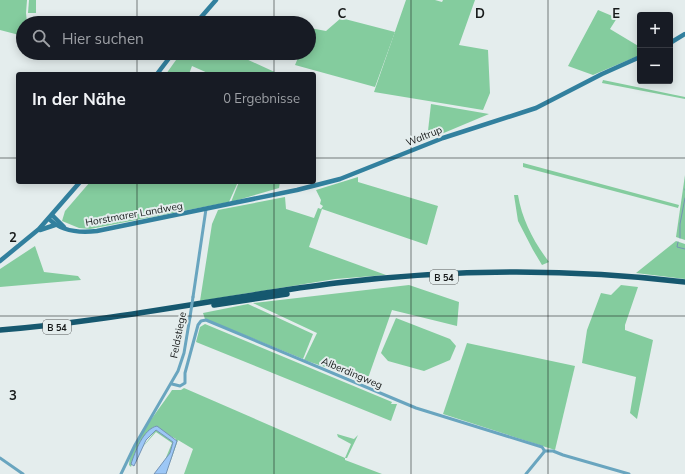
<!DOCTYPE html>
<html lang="de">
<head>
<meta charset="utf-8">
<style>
  body { margin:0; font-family:Mulish,sans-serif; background:#242831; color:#f1f3f6 }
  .controls { position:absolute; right:12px; top:12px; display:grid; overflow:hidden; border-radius:4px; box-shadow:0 2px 10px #0003 }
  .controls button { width:36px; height:36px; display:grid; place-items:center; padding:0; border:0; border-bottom:1px solid #363941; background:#171b24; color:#f1f3f6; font:20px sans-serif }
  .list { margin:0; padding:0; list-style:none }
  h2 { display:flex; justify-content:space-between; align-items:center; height:52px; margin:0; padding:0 16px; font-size:17px }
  h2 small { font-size:13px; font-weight:400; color:#9ea1a6 }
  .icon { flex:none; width:22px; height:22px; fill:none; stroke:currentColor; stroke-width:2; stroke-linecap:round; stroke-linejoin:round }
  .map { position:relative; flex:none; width:685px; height:474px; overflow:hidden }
  .search { position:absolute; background:#171b24; box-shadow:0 2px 10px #0003; left:16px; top:16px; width:300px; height:44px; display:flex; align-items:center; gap:10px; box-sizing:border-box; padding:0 14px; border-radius:22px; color:#9ea1a6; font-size:15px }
  .panel { position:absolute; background:#171b24; box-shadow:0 2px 10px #0003; left:16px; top:72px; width:300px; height:112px; border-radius:4px }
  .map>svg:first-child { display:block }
  .green { fill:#84cc9e }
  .water { fill:#9cc7f6; stroke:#7493b4 }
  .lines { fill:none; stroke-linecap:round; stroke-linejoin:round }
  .stream { stroke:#7493b4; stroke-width:1 }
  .minor { stroke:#69a5bf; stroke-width:3 }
  .secondary { stroke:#32809e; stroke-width:4.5 }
  .trunk { stroke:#16586f; stroke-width:5.5 }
  .minor-bridge { stroke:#69a5bf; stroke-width:3 }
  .grid { fill:none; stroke:#171a1a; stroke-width:1; stroke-opacity:0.55 }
  .labels { text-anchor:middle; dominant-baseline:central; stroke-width:4; stroke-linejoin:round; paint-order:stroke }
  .shield { fill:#e4eded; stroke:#545959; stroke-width:1 }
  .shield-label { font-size:9px; font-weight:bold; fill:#171a1a }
  .street-label { font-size:10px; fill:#171a1a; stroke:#e4eded }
  .grid-label { font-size:13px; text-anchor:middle; font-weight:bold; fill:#171a1a; stroke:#e4eded; stroke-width:4; stroke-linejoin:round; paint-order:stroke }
</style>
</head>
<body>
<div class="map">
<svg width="685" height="474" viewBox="0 0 685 474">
  <rect width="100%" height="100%" fill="#e4eded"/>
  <g class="green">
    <path d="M0 0H27L26 13 27 23H23V36L0 30Z"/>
    <path d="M29 0H36V13H28Z"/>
    <path d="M406 0H435L442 2 443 0H475L459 45 488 50 490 93 483 110 374 92Z"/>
    <path d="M598 10 617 18 610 29 640 47V55L593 75 568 66Z"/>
    <path d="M341 18 395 32 375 87 295 65 300 53H309L310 28 326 31Z"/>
    <path d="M181 53H233L279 74H210L192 66 189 74H166Z"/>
    <path d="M603 80 685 97V99L602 83Z"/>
    <path d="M431 104 489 114 427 140Z"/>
    <path d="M523 163 679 205 678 208 523 167Z"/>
    <path d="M685 175V240L676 237Z"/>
    <path d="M358 177V182L438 206 427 245 322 209 309 247 386 275 335 279 200 301 212 224 218 210 285 197 286 209 314 218 318 208 321 209 323 206 320 204 321 200 316 190Z"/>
    <path d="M90 182H238L229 202 90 229 79 228 62 221 65 211Z"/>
    <path d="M239 182H280L279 188 231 202Z"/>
    <path d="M514 195H518C522 220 534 242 549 262L542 265 533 250 518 221Z"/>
    <path d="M676 241 685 244V279L636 273Z"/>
    <path d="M35 246 44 272 78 276 81 280 0 287V269Z"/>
    <path d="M409 285 459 302 457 326 392 310 367 381 304 360 317 333 253 303Z"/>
    <path d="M621 285 638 287 625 325V330L653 340 637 419 630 413 636 377 582 363 587 330 601 293 611 295Z"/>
    <path d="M248 304 313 334 303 359 205 319 203 313Z"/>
    <path d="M396 318 450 339 456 346 450 360 424 371 388 361 381 353Z"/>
    <path d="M205 324 392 402 391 404H397L391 421 196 342 200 327Z"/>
    <path d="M467 343 575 366 555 450 443 414Z"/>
    <path d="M184 388 345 458 351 444 338 437 337 434 354 439 358 435 347 458H345V460L382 474H184L193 449 178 440 170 463 176 439 153 427 137 448 131 467 129 465C130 444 161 407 172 390H181Z"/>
    <path d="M156 430 173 442 170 453 165 460 172 443 156 432 141 449Z"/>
  </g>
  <path class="water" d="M157 426 177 441 166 474H154L170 453 173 442 156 430 146 440 134 466 131 464C135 452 143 429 157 426Z"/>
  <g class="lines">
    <g class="stream">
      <path d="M685 189V190"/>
      <path d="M680 238V224L685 198"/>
      <path d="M678 242 677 247 685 249"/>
    </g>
    <g class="minor">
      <path d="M193 297 206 209"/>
      <path d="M172 384 180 386 185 383V373L198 325 201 321 206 320 416 408 542 447 544 450V452L526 474"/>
      <path d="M545 451H553L563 455 629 474"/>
      <path d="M0 458 23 474"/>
      <path d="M121 474 135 445 178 371 184 353 190 317"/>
    </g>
    <g class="secondary">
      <path d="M196 23 216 0"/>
      <path d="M670 43 685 34"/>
      <path d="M157 74 173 53"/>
      <path d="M52 215 64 227"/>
      <path d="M49 219C62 232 80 233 97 231L297 190 340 179 443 138 536 108 602 74 640 57"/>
      <path d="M40 230 55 225"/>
      <path d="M0 261 39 229 80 182"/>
    </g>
    <g class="trunk">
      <path d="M214 305 287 294"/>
      <path d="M0 330C113 321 224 297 336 283 452 269 569 268 685 282"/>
    </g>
    <path class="minor-bridge" d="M190 317 193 297"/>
  </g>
  <path class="grid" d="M137 0V23M274 0V23M411 0V474M548 0V474M137 53V74M274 53V74M0 158H18M314 158H685M137 182V474M274 182V474M0 316H685"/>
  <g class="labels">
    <g class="shield">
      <rect x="430" y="270" width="28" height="14" rx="3"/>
      <rect x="43" y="320" width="28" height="14" rx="3"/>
    </g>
    <g class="shield-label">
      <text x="444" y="277">B 54</text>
      <text x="57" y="327">B 54</text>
    </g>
    <g class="street-label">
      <text transform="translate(424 136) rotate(-22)">Waltrup</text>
      <text transform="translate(134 214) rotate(-10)">Horstmarer Landweg</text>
      <text transform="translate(178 335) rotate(-79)">Feldstiege</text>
      <text transform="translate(352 373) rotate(23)">Alberdingweg</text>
    </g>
  </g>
  <g class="grid-label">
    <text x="342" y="18">C</text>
    <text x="480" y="18">D</text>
    <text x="616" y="18">E</text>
    <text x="13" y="242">2</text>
    <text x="13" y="400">3</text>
  </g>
</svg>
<div class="controls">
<button>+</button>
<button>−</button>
</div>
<div class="search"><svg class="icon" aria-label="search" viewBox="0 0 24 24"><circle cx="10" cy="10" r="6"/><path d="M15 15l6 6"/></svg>Hier suchen</div>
<section class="panel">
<h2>In der Nähe<small>0 Ergebnisse</small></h2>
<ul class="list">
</ul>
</section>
</div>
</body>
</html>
